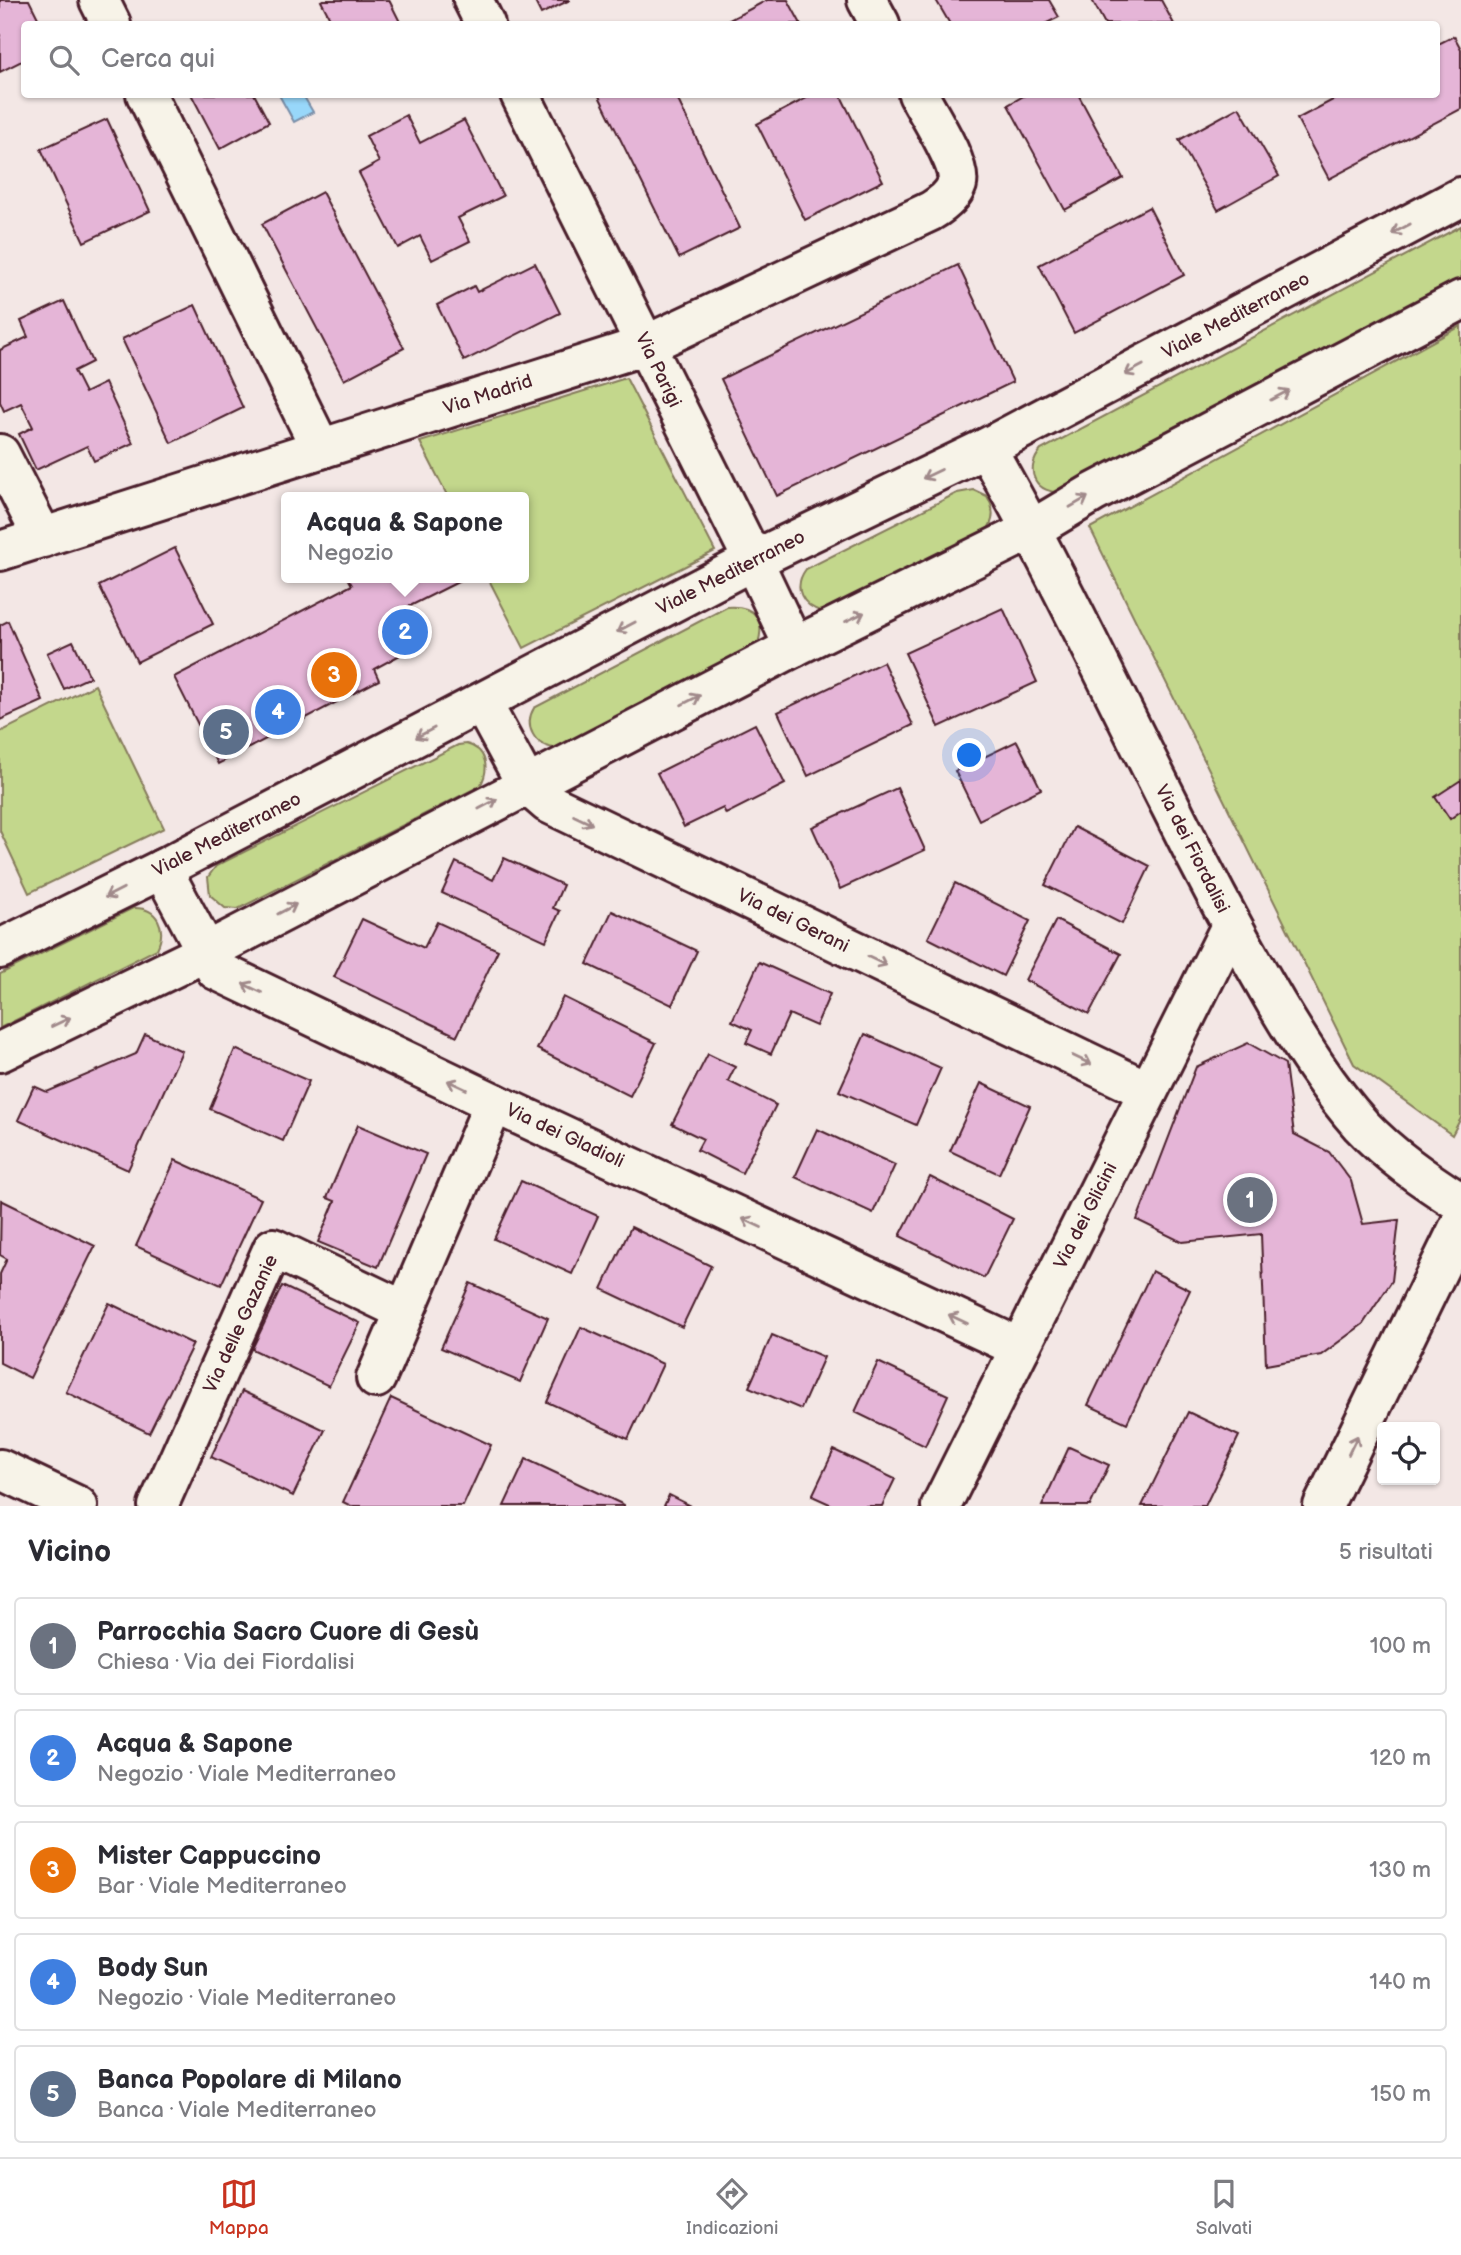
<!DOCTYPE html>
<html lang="it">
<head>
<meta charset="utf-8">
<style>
  body { margin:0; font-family:"Balsamiq Sans",sans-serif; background:#f2f2f3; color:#2b2b33 }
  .controls { position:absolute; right:21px; bottom:21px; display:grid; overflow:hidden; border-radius:7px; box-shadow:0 2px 5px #0004 }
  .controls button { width:63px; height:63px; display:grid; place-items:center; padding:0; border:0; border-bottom:2px solid #e1e1e2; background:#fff; color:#2b2b33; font:35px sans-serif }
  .you { position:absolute; left:970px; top:756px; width:24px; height:24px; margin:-18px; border:5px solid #fff; border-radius:50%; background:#1a73e8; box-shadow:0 0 0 10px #1a73e833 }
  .badge { display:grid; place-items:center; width:46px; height:46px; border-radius:50%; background:#c8321e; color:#fff; font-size:23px; font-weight:700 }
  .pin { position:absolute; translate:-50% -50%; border:4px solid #fff; box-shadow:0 2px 7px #0006 }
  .popup { position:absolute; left:281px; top:492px; width:248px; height:91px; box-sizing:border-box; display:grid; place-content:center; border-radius:7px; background:#fff; filter:drop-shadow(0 2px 5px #0005); font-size:23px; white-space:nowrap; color:#7c7c81 }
  .popup b { font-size:26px; color:#2b2b33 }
  .popup::after { content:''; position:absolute; left:50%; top:100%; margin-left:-14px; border:14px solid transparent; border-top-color:#fff }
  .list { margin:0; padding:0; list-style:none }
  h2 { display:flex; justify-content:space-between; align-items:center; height:91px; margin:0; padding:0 28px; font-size:30px }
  h2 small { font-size:23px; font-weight:400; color:#7c7c81 }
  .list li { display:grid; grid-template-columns:46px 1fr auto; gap:21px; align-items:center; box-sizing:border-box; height:98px; margin:0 14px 14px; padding:0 14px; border:2px solid #e1e1e2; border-radius:7px }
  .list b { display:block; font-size:26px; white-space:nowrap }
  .list p { margin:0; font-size:23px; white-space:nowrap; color:#7c7c81 }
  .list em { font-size:23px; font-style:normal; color:#7c7c81 }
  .icon { flex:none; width:38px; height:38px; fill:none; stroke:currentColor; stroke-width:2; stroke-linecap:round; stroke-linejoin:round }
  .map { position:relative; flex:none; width:1461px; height:1506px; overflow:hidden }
  .search { position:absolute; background:#fff; box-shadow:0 2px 5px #0004; left:21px; right:21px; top:21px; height:77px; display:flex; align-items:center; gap:18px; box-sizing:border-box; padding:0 24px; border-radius:7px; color:#7c7c81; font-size:26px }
  .sheet { height:651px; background:#fff }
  nav { display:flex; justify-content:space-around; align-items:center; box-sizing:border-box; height:98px; border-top:2px solid #e1e1e2; background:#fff; font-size:19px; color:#7c7c81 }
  nav a { display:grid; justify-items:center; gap:4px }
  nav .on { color:#c8321e }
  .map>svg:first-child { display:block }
  .green { fill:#c3d78c; stroke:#867b5c; stroke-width:2 }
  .water { fill:#98d7fa; stroke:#798da7; stroke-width:2 }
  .building { fill:#e5b5d7; stroke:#4a1f2b; stroke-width:2 }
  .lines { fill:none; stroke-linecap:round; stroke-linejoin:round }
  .minor-casing { stroke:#4a1f2b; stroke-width:44 }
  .minor { stroke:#f7f3e8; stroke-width:38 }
  .oneway { stroke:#a0898a }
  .labels { text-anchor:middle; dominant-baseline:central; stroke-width:5; stroke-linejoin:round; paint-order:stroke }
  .street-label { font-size:19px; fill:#4a1f2b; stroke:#f7f3e8 }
</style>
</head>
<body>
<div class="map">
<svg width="1461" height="1506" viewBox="0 0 1461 1506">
  <rect width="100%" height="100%" fill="#f3e7e5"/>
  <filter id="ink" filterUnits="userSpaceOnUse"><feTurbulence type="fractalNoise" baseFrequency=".0143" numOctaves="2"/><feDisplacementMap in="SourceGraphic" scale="14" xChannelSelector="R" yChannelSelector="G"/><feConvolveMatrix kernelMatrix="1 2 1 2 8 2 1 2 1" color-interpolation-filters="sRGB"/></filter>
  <g filter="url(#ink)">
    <g class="green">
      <path d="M1461 226V281L1064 492C1036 495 1023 471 1041 450Z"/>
      <path d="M1461 326V1118L1452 1135 1354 1064 1090 528Z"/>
      <path d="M626 378 715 551 524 648 488 578H524V497H448L420 442Z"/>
      <path d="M974 490 987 496C995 509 995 521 985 533L823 612C802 606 792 588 806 569L957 493Z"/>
      <path d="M727 607C754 605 767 619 757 646L556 748C535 747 523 726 534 708Z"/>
      <path d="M95 685 164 828 29 893 0 831V732Z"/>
      <path d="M466 744C487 749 490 769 480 786L238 909 225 908 210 895 208 877 216 866 458 745Z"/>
      <path d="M133 908C158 907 167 928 157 949L0 1028V974Z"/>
    </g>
    <path class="water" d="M279 95H303L313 112 294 122Z"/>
    <g class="building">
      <path d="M0 0H29L41 24H24V60L0 72Z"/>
      <path d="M323 0H389L401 24H333L321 1Z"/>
      <path d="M534 0H570L541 14Z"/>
      <path d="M767 0H788L801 24H722Z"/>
      <path d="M936 0H1049L1059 17 1045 24H950Z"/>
      <path d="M1092 0H1161L1174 24H1105Z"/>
      <path d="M1454 36 1461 49V109L1329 179 1297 119 1344 94H1436V45Z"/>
      <path d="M191 94H254L269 122 220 149Z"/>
      <path d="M598 94H675L740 228 679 258Z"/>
      <path d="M814 94H840L883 181 805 220 757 124Z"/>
      <path d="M1027 94H1078L1123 178 1065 210 1008 105Z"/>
      <path d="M1239 107 1279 176 1218 210 1179 140Z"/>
      <path d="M406 115 420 143 464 120 503 196 458 218 470 241 432 260 420 236 398 248 359 173 379 162 366 136Z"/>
      <path d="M107 119 150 211 84 242 41 149Z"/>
      <path d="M322 192 404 348 344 380 262 224Z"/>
      <path d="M1149 207 1184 275 1074 333 1039 265Z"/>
      <path d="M535 263 560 313 464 361 437 305 474 286 477 292Z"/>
      <path d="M958 265 1013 382 777 496 721 379Z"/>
      <path d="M64 301 92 362 74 371 85 393 105 383 133 443 94 461 87 446 36 470 19 434 33 427 21 403 4 411 0 402V350L28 337 21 321Z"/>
      <path d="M195 305 243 408 171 443 122 339Z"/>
      <path d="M175 548 213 624 137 662 99 586Z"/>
      <path d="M348 578H458L460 581 408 607 426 641 374 669 379 680 218 764 174 677 352 585Z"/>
      <path d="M1003 608 1037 682 939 727 905 653Z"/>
      <path d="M8 621 43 701 0 720V625Z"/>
      <path d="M73 641 90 677 64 689 47 653Z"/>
      <path d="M883 662 913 725 808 776 778 712Z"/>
      <path d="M755 724 785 784 726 814 723 808 684 827 657 773Z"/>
      <path d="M1017 741 1041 789 979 820 955 771Z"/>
      <path d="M1461 780V811L1450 819 1435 797Z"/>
      <path d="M897 788 925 850 840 889 812 827Z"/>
      <path d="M1074 827 1150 866 1122 924 1045 885Z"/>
      <path d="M504 858 563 885 553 908 560 911 546 941 442 893 456 862 493 880Z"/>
      <path d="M955 883 1030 921 1003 976 928 938Z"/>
      <path d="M612 911 697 951 672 1005 587 964Z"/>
      <path d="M362 919 424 948 437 922 498 950 457 1036 334 977Z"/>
      <path d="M1056 920 1121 954 1089 1014 1025 980Z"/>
      <path d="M759 962 830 994 816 1026 789 1014 771 1054 746 1043 752 1030 732 1021Z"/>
      <path d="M563 997 656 1043 630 1096 537 1049Z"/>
      <path d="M145 1034 182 1051 128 1170 18 1120 34 1086 47 1092 136 1054Z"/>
      <path d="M865 1034 941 1068 916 1125 839 1091Z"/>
      <path d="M1248 1043 1285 1064 1294 1134 1329 1152 1351 1181 1363 1224 1399 1220 1392 1281 1363 1324 1321 1355 1266 1365 1261 1234 1182 1242 1137 1220 1196 1067Z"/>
      <path d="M235 1049 309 1081 283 1141 210 1109Z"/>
      <path d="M708 1054 735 1067 728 1081 776 1105 742 1173 697 1150 703 1139 672 1124Z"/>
      <path d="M981 1083 1030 1106 999 1174 950 1151Z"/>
      <path d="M358 1125 426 1154 378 1267 318 1242 335 1201 327 1198Z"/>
      <path d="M817 1129 895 1165 873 1213 795 1177Z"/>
      <path d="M175 1160 261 1199 221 1285 136 1246Z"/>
      <path d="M930 1177 1013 1219 984 1278 900 1236Z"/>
      <path d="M521 1181 598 1216 572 1274 494 1239Z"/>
      <path d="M1 1200 95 1246 30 1378 0 1363V1274L7 1259 0 1255Z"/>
      <path d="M631 1227 711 1266 682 1327 602 1289Z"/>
      <path d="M1152 1271 1190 1290 1127 1423 1088 1405Z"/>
      <path d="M470 1283 548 1318 520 1382 441 1348Z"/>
      <path d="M282 1286 360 1323 329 1386 252 1349Z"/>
      <path d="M109 1303 193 1344 149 1433 66 1392Z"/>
      <path d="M581 1327 663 1364 628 1439 547 1402Z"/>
      <path d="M772 1335 824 1357 801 1409 749 1387Z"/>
      <path d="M878 1362 948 1395 925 1446 855 1412Z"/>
      <path d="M242 1391 325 1430 293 1496 211 1457Z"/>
      <path d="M391 1398 491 1445 463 1506H351L343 1502Z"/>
      <path d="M1188 1412 1239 1436 1205 1506H1142Z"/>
      <path d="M1069 1447 1109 1465 1090 1506H1042Z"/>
      <path d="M834 1450 895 1479 882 1506H834L812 1496Z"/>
      <path d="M526 1459 624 1505V1506H504Z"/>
      <path d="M669 1495 691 1506H664Z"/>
    </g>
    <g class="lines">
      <g class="minor-casing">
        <g id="minor">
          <path d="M99 0 111 24"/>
          <path d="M473 0 485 24"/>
          <path d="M867 0 880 24"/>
          <path d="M146 94 321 449"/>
          <path d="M520 94 748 550 794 647"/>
          <path d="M986 448C1053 565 1110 687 1171 807 1204 874 1238 938 1276 1003 1301 1045 1328 1088 1361 1125 1390 1156 1425 1180 1461 1203"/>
          <path d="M0 454 43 538"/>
          <path d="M0 551 646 345 931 211C941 205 953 196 957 184 962 165 927 112 918 94"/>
          <path d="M482 703 526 784 548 803 1148 1091"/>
          <path d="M162 869 216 970 494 1103 1020 1348"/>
          <path d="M0 949 162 869 752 561 986 448 1461 197"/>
          <path d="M0 1052 206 952 794 647 1031 530 1093 493 1461 300"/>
          <path d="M376 1378 405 1311"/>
          <path d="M0 1469 78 1506"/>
          <path d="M158 1506 273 1248 405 1311 494 1103"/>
          <path d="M941 1506 1231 926"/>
          <path d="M1323 1506 1461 1223"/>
        </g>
      </g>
      <use href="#minor" class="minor"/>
    </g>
    <defs><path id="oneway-shaft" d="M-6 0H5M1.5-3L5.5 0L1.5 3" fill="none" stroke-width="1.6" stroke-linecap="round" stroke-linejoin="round" transform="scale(1.75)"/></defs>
    <g class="oneway">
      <use href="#oneway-shaft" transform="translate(1401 229) rotate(152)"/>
      <use href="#oneway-shaft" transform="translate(1134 370) rotate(152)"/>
      <use href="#oneway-shaft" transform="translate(1280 395) rotate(-28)"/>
      <use href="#oneway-shaft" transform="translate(932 474) rotate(154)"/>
      <use href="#oneway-shaft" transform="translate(1079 502) rotate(-30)"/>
      <use href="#oneway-shaft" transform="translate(855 617) rotate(-26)"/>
      <use href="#oneway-shaft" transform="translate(626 627) rotate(152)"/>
      <use href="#oneway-shaft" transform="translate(691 700) rotate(-27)"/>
      <use href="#oneway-shaft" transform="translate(425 733) rotate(152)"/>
      <use href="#oneway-shaft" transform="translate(488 804) rotate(-28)"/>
      <use href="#oneway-shaft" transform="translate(583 820) rotate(26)"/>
      <use href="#oneway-shaft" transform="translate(114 893) rotate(153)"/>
      <use href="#oneway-shaft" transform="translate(287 909) rotate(-28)"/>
      <use href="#oneway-shaft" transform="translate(877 961) rotate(26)"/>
      <use href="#oneway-shaft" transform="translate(252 988) rotate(-155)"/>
      <use href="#oneway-shaft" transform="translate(61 1022) rotate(-26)"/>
      <use href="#oneway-shaft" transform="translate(1082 1060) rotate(26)"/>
      <use href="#oneway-shaft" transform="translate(457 1085) rotate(-155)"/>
      <use href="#oneway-shaft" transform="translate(752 1223) rotate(-155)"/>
      <use href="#oneway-shaft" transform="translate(958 1319) rotate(-155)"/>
      <use href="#oneway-shaft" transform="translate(1353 1445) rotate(-64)"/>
    </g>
  </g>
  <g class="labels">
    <g class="street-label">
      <text transform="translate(1236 316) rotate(-28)">Viale Mediterraneo</text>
      <text transform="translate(658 370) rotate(64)">Via Parigi</text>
      <text transform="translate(488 395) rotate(-18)">Via Madrid</text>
      <text transform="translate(731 573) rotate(-27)">Viale Mediterraneo</text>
      <text transform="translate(227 835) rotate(-27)">Viale Mediterraneo</text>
      <text transform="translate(1192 849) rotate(63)">Via dei Fiordalisi</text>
      <text transform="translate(793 921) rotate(26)">Via dei Gerani</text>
      <text transform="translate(565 1136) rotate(25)">Via dei Gladioli</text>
      <text transform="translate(1086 1216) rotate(-63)">Via dei Glicini</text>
      <text transform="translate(241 1324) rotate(-65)">Via delle Gazanie</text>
    </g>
  </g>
</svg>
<div class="controls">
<button><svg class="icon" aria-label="locate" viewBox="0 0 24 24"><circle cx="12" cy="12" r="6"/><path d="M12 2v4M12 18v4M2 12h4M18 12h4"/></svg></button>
</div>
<div class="you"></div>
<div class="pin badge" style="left:1250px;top:1200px;background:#6b7280">1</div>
<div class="pin badge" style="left:405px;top:632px;background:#3f7fe0">2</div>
<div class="popup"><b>Acqua &amp; Sapone</b>Negozio</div>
<div class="pin badge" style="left:334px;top:675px;background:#e8710a">3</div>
<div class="pin badge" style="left:278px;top:712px;background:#3f7fe0">4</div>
<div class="pin badge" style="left:226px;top:732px;background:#5c6f8a">5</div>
<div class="search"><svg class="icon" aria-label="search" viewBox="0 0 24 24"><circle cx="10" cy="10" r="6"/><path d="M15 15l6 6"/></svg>Cerca qui</div>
</div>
<section class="sheet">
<h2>Vicino<small>5 risultati</small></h2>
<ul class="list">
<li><span class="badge" style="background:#6b7280">1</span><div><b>Parrocchia Sacro Cuore di Gesù</b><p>Chiesa · Via dei Fiordalisi</p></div><em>100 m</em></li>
<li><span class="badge" style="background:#3f7fe0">2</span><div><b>Acqua &amp; Sapone</b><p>Negozio · Viale Mediterraneo</p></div><em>120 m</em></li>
<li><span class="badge" style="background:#e8710a">3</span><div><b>Mister Cappuccino</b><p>Bar · Viale Mediterraneo</p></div><em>130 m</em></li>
<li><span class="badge" style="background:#3f7fe0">4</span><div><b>Body Sun</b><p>Negozio · Viale Mediterraneo</p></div><em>140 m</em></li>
<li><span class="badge" style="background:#5c6f8a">5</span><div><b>Banca Popolare di Milano</b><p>Banca · Viale Mediterraneo</p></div><em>150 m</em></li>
</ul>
</section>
<nav>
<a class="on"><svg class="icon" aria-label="map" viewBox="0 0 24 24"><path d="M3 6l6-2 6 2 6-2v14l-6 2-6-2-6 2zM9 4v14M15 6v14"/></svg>Mappa</a>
<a><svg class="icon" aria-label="directions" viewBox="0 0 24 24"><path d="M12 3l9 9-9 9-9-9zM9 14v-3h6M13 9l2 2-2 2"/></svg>Indicazioni</a>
<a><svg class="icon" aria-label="saved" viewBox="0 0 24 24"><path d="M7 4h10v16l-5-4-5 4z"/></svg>Salvati</a>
</nav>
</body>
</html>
